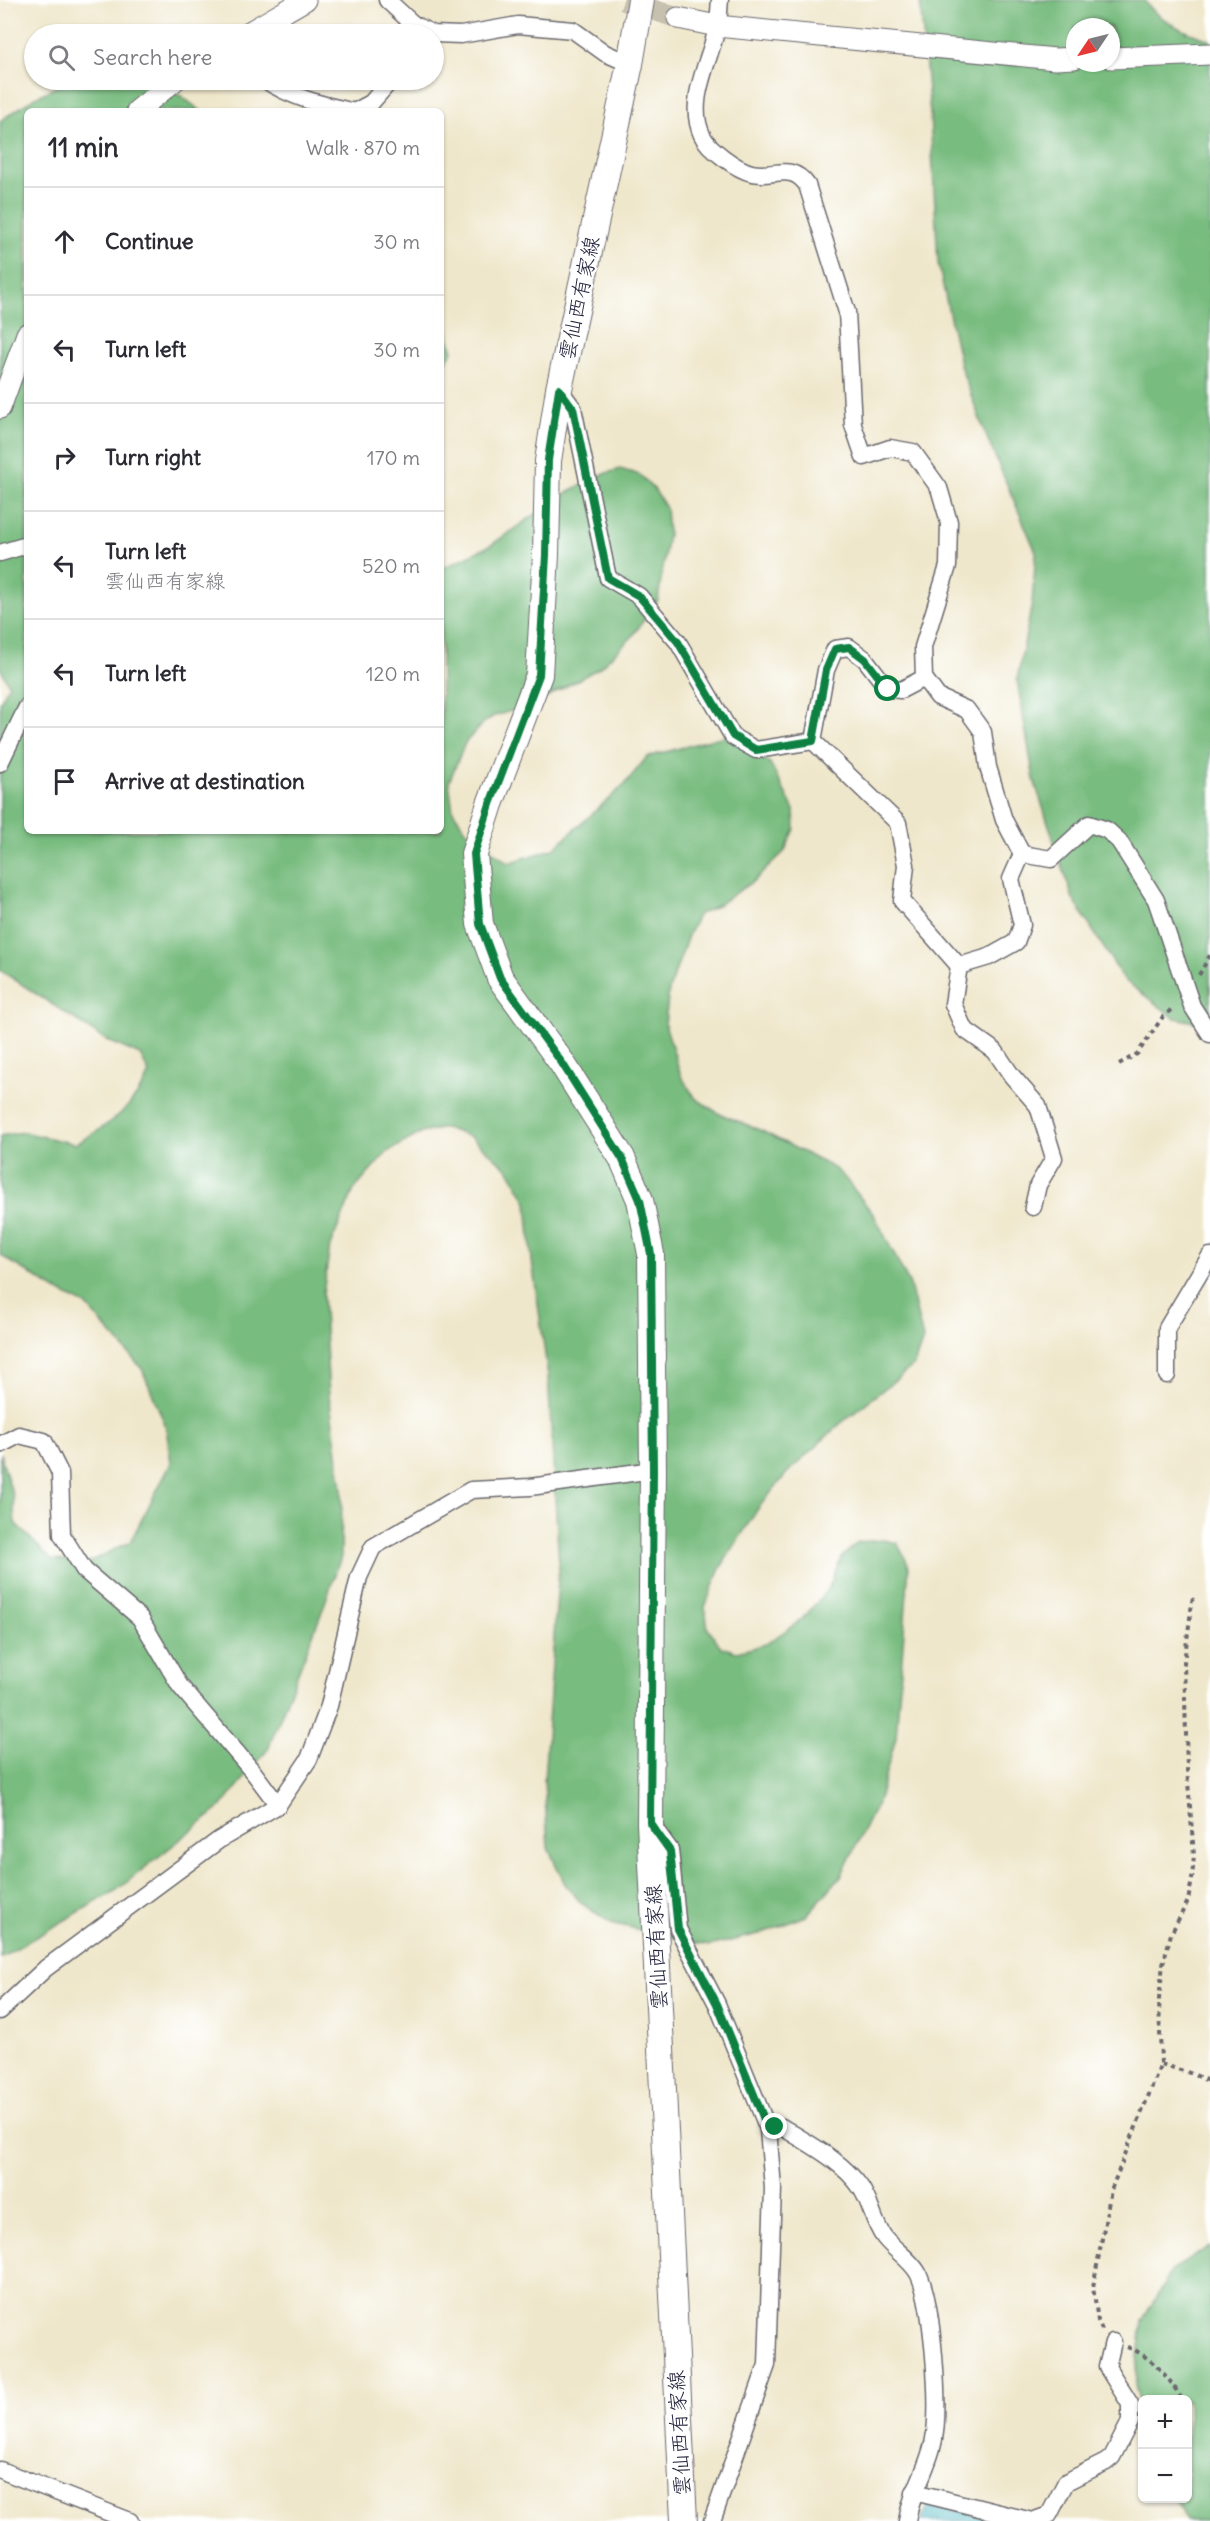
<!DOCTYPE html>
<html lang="en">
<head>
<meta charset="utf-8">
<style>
  body { margin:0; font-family:Delius,"Klee One",sans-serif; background:#f7f7f7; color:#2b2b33 }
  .controls { position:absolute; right:18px; bottom:18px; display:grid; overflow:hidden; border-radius:9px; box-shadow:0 2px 4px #0004 }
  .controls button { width:54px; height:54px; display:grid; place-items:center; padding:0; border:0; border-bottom:2px solid #e1e1e2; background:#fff; color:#2b2b33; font:30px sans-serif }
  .compass { position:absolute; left:1066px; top:18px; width:54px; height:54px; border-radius:50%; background:#fff; box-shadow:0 2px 4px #0004; rotate:235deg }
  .stop { position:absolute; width:18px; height:18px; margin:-14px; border:4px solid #0b8043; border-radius:50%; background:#fff }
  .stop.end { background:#0b8043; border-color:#fff; box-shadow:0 2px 6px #0008 }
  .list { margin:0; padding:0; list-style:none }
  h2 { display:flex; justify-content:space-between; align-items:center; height:78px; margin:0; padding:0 24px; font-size:26px }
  h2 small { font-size:20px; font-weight:400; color:#7c7c81 }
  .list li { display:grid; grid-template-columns:39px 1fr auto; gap:18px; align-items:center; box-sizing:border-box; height:108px; padding:0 24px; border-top:2px solid #e1e1e2 }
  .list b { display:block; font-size:22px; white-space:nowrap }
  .list p { margin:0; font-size:20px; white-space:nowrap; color:#7c7c81 }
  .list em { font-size:20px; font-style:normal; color:#7c7c81 }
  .icon { flex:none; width:33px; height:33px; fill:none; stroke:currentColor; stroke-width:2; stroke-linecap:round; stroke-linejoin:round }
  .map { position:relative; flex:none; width:1210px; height:2521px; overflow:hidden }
  .search { position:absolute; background:#fff; box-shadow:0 2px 4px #0004; left:24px; top:24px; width:420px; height:66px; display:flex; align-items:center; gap:15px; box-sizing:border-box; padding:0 21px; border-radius:33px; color:#7c7c81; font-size:22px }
  .panel { position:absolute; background:#fff; box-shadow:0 2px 4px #0004; left:24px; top:108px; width:420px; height:726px; border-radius:9px }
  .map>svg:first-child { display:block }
  .forest { fill:#78bc7f; stroke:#4d6f5d; stroke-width:1.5; fill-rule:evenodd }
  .water { fill:#46b5bf; stroke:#346c7d; stroke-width:1.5 }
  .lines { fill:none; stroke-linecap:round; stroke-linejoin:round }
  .tertiary-tunnel { stroke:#c6c0ae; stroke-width:21; stroke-dasharray:21 10; stroke-linecap:butt }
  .minor-casing { stroke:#6a676d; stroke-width:19 }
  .tertiary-casing { stroke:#6a676d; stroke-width:23 }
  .primary-casing { stroke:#6a676d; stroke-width:28 }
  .path { stroke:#6a676d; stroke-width:4; stroke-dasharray:4.5 4.5; stroke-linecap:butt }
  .minor { stroke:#fff; stroke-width:16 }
  .tertiary { stroke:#fff; stroke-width:21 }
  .primary { stroke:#fff; stroke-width:26 }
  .route { stroke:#0b8043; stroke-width:8 }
  .labels { text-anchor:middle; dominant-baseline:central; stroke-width:4.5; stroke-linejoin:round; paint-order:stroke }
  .street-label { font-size:21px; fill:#22223b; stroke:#fff }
</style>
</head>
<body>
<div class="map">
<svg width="1210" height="2521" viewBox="0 0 1210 2521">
  <rect width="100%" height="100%" fill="#fff"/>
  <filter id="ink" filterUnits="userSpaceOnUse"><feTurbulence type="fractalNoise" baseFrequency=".0167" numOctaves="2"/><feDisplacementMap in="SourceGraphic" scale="12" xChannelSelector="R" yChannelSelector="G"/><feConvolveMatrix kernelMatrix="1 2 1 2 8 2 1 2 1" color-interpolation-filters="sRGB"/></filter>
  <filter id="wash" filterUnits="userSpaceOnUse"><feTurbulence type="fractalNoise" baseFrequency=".008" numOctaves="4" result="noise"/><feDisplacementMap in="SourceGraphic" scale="24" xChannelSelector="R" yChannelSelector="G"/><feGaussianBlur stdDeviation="1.35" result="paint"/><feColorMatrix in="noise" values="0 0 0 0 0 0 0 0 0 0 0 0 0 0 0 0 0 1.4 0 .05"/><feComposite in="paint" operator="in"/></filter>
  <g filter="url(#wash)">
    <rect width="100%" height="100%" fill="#efe7cb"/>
    <g class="forest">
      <path d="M920 0H1144C1158 20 1187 33 1210 40V1025L1175 1018 1124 980 1073 899 1034 780 1017 680 1032 603 1036 552 985 433 961 368 938 263 930 114ZM1075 27H1111V63H1075Z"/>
      <path d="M70 80H142L181 96 201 111H27V831H441V569L491 545 563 495 597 476 620 469 640 475 654 489 666 508 668 534 658 600 632 637 599 668 533 705 494 716 481 725 465 743 449 782 453 811 466 830 508 863 553 849 624 785 647 757 724 736 770 763 794 810 795 829 784 852 755 880 715 907 699 914 689 933 669 990 665 1024 681 1076 695 1098 718 1113 762 1131 834 1168 844 1177 874 1215 910 1285 923 1339 914 1365 840 1424 787 1473 759 1507 719 1570 705 1607 708 1629 721 1647 737 1652 766 1644 801 1620 828 1590 841 1558 858 1542 884 1540 897 1543 909 1566 896 1737 879 1799 841 1876 806 1916 763 1933 709 1946 611 1923 582 1904 565 1884 548 1848 544 1780 559 1565 548 1376 532 1261 527 1202 509 1170 471 1137 445 1128 421 1133 387 1152 354 1190 330 1246 323 1294 329 1395 342 1489 341 1557 321 1614 268 1749 221 1807 117 1890 0 1958V1453L13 1496 15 1523 52 1560 89 1562 130 1542 171 1463 166 1427 142 1369 86 1305 56 1290 0 1255V1136L23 1132 75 1144C106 1127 135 1108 149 1073L140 1055 106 1040 0 970V702L9 685 0 668V121L36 97Z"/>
      <path d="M441 324 446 328 453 351 441 368Z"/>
      <path d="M1210 2246V2521H1186L1175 2499 1188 2498V2400H1142V2413L1135 2386 1142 2321 1172 2270Z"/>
    </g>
    <path class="water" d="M929 2504 999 2521H921Z"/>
  </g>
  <g filter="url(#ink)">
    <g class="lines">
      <path class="tertiary-tunnel" d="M623 0 678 18"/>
      <g class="minor-casing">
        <g id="minor">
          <path d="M387 0 413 24"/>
          <path d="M720 0C719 9 719 19 717 28 710 61 686 101 702 135 708 149 738 170 752 173 774 178 791 162 807 185L847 312 853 425 864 457 890 448 913 452 939 488 949 522 948 566 923 647 924 678 938 697 967 710 983 732 988 767 1004 820 1022 854 1051 859 1089 824 1107 830 1119 841 1156 900 1192 1006 1210 1034"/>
          <path d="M409 34 413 24 433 34 461 35 518 25 573 30 605 53 630 64"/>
          <path d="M265 80C290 97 322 105 351 111"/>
          <path d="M356 111 371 103 391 80"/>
          <path d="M559 389 573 408 608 578 639 596 678 642 733 737 756 750 813 741 898 823 906 865 902 901 959 966 953 1004 964 1029 995 1051 1012 1076 1038 1106 1054 1158 1038 1185 1033 1207"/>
          <path d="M0 553 27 545"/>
          <path d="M813 741 826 670 835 649 849 647 865 659 888 689 901 690 924 678"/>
          <path d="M0 763 27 707"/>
          <path d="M959 966 989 957 1016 942 1022 925 1011 879 1022 854"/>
          <path d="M1167 1375V1328L1210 1256"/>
          <path d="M0 1445 19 1435 44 1441 60 1473 62 1535 84 1570 140 1618 180 1686 254 1773 278 1805"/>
          <path d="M652 1825 670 1850 678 1929 717 2004 768 2129 773 2188 767 2365 712 2521"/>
          <path d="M0 2011 46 1968 219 1840 278 1805 309 1759 329 1706 359 1577 373 1547 471 1490 530 1487 653 1470"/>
          <path d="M768 2129 782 2127C809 2144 843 2161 861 2188 871 2203 873 2222 884 2237 894 2250 910 2259 918 2273 933 2302 940 2406 934 2439 929 2468 911 2492 907 2521"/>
          <path d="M0 2470 130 2521"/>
          <path d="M914 2492 1032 2521 1049 2515 1066 2482 1106 2462 1112 2457 1130 2422V2404L1107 2367 1113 2342"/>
        </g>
      </g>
      <g class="tertiary-casing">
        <g id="tertiary">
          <path d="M678 18 717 26 1055 59 1075 58"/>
          <path d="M246 34 305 0"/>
          <path d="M1111 58 1210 54"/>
          <path d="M137 111 175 80"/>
          <path d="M0 408 27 334"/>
        </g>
      </g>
      <g class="primary-casing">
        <path id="primary" d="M641 0 630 64 559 389 548 461 546 555 539 675 490 804 474 854 480 924 500 978 562 1063 622 1158 640 1200 651 1254 653 1470 650 1823 684 2521"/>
      </g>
      <g class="path">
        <path d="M1199 975 1210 955"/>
        <path d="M1119 1064 1137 1054 1162 1018 1174 1007"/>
        <path d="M1161 2064 1193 2074 1210 2082"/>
        <path d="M1102 2330 1098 2321 1093 2287 1111 2190 1161 2064 1159 1999 1163 1964 1171 1934 1188 1901 1192 1879 1194 1855 1187 1770 1184 1662 1193 1596"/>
        <path d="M1127 2347C1150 2355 1171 2379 1182 2400"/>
      </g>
      <use href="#minor" class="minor"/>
      <use href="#tertiary" class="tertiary"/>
      <use href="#primary" class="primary"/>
    </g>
  </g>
  <g class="lines" filter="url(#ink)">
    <path class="route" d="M775 2127 768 2129 717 2004 678 1929 670 1851 650 1823 653 1470 651 1254 640 1200 622 1158 562 1063 500 978 480 924 474 854 490 804 539 675 546 555 548 460 559 389 573 408 608 578 639 596 678 642 733 736 756 750 813 741 826 670 835 649 849 647 865 659 888 689"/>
  </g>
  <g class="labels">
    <g class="street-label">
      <text transform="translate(579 298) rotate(-78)">雲仙西有家線</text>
      <text transform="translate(656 1947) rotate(-93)">雲仙西有家線</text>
      <text transform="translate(679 2433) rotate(-93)">雲仙西有家線</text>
    </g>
  </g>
</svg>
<div class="controls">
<button>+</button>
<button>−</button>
</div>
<svg class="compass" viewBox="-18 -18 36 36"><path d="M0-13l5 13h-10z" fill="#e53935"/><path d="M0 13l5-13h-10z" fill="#7c7c81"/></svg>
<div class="stop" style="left:888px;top:689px"></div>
<div class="stop end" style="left:775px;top:2127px"></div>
<div class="search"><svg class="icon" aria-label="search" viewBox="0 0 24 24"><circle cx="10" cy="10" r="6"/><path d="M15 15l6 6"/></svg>Search here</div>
<section class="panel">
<h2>11 min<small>Walk · 870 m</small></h2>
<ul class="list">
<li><svg class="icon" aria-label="ahead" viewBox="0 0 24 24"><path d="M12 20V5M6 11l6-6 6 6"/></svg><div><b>Continue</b></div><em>30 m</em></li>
<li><svg class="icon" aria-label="left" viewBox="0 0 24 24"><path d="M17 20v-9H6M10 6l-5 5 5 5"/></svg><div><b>Turn left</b></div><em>30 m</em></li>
<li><svg class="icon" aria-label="right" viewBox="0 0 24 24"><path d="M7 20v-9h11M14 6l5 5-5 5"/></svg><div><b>Turn right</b></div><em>170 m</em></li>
<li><svg class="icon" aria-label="left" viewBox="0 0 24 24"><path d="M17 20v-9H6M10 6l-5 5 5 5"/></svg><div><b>Turn left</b><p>雲仙西有家線</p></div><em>520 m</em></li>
<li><svg class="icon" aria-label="left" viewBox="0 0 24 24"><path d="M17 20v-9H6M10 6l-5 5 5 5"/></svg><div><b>Turn left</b></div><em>120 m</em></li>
<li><svg class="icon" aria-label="arrive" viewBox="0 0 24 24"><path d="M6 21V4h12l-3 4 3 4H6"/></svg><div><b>Arrive at destination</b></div></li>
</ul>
</section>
</div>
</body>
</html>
